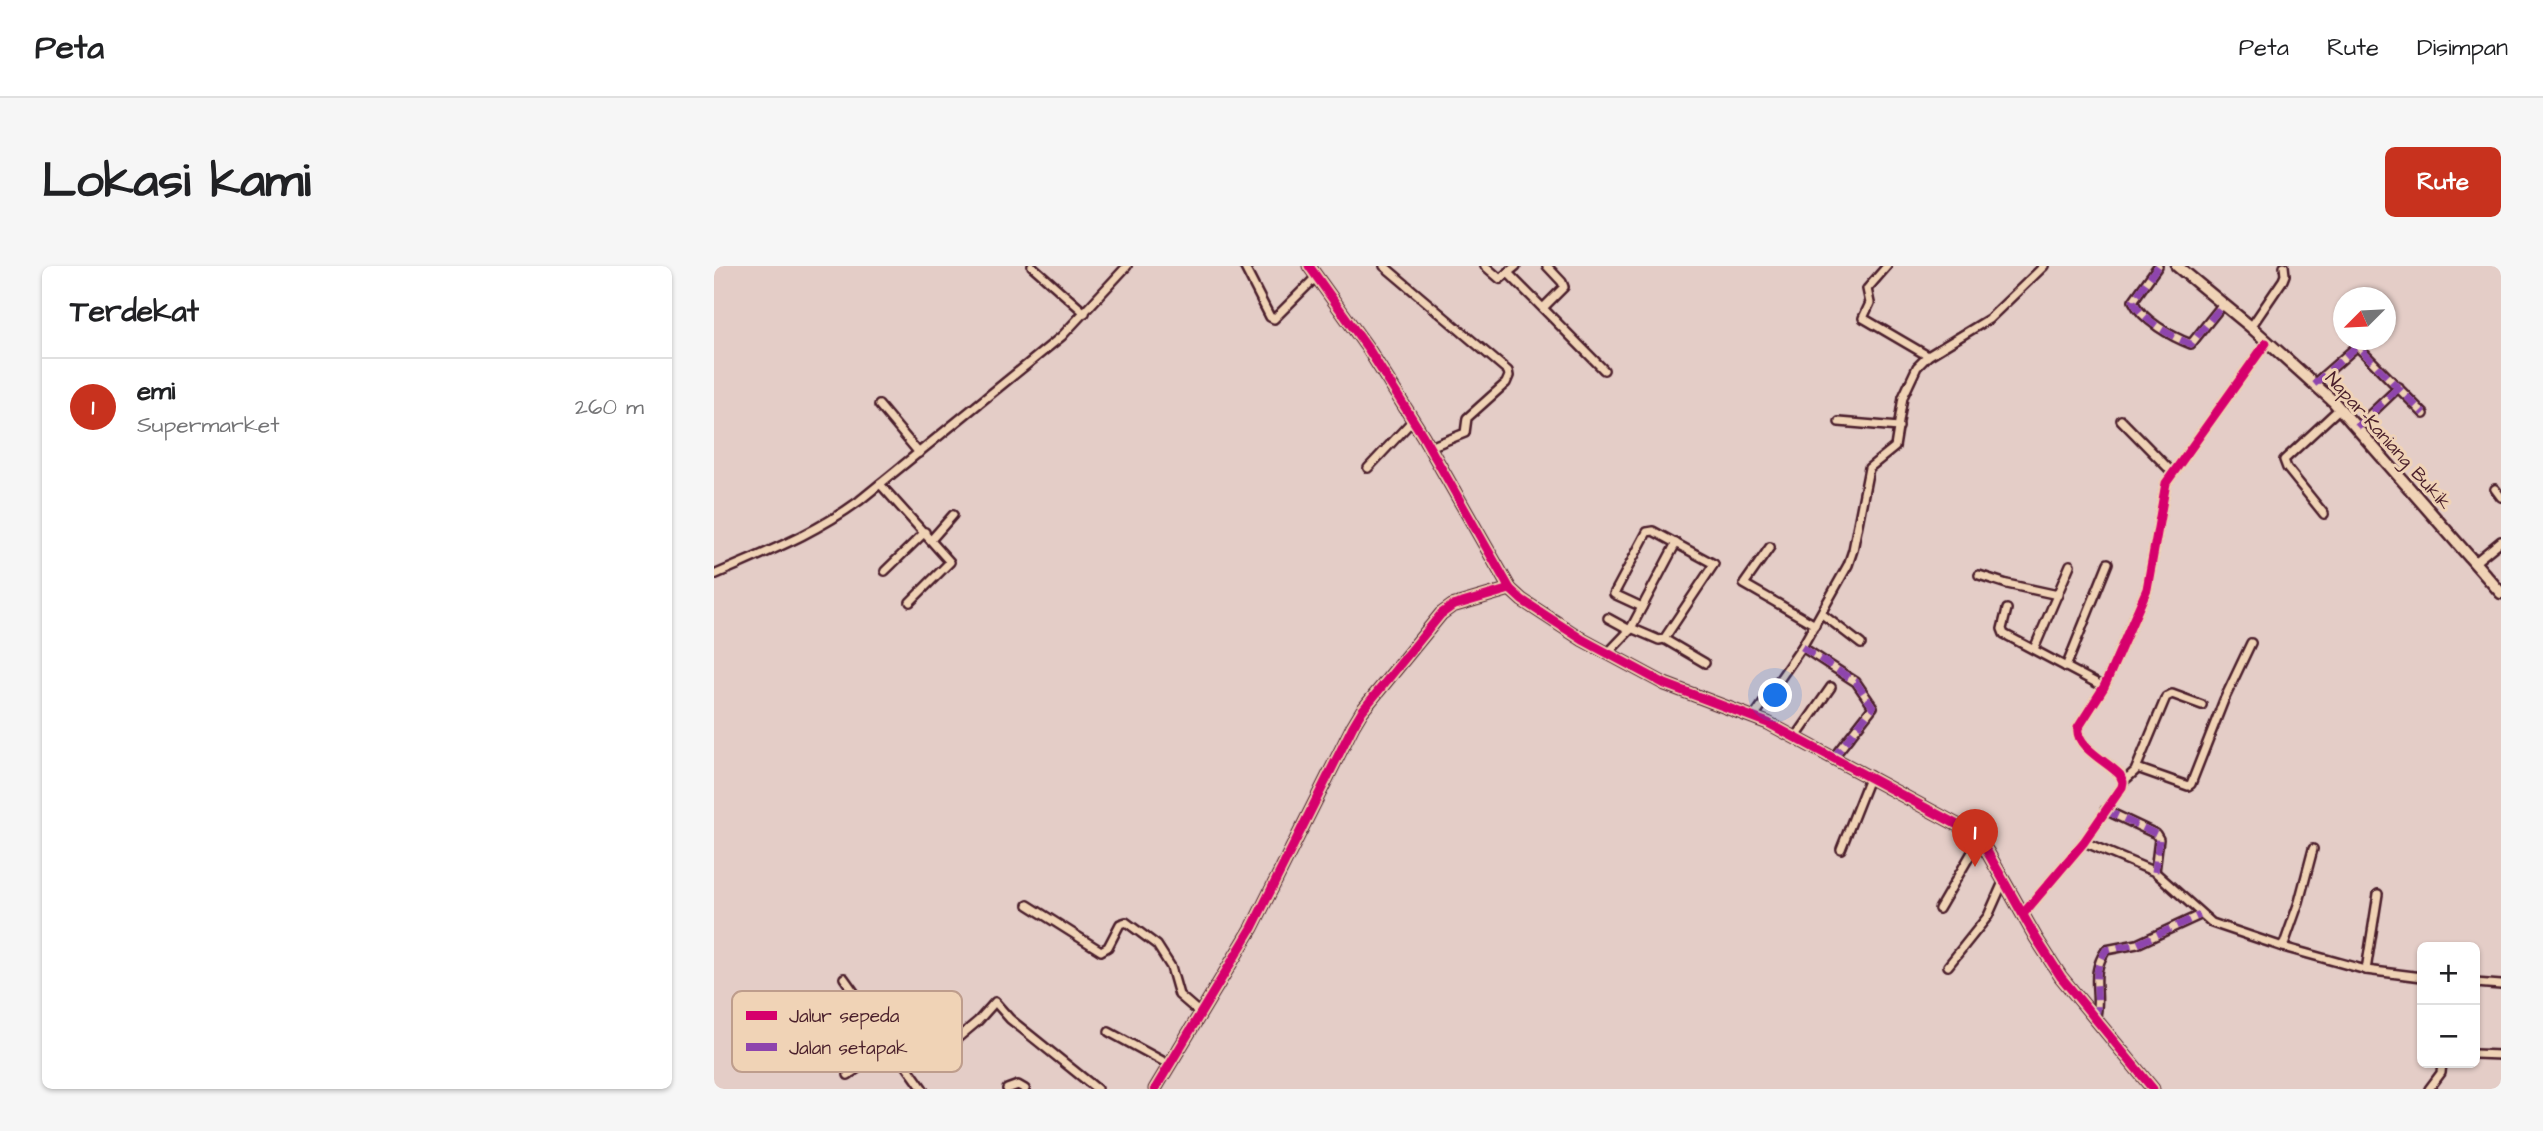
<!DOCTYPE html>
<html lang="id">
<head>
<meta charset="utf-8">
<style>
  body { margin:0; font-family:"Architects Daughter",sans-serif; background:#f6f6f6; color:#202124 }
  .controls { position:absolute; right:21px; bottom:21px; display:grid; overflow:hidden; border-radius:10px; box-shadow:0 2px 5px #0004 }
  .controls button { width:63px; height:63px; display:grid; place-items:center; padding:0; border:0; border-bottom:2px solid #e0e0e0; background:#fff; color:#202124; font:35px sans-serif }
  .compass { position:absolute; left:1619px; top:21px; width:63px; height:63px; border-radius:50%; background:#fff; box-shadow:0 2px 5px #0004; rotate:246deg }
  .you { position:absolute; left:1062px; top:430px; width:24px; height:24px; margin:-18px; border:5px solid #fff; border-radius:50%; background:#1a73e8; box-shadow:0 0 0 10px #1a73e833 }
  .badge { display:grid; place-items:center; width:46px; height:46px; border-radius:50%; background:#c8321e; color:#fff; font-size:23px; font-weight:700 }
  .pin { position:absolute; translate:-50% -58px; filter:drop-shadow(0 2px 4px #0008) }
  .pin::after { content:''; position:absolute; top:37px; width:24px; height:21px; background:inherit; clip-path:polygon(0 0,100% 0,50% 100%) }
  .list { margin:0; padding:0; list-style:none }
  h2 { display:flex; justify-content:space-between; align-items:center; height:91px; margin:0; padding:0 28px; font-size:30px }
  h2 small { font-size:23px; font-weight:400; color:#757577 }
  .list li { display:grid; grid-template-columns:46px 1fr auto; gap:21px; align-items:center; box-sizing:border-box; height:98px; padding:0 28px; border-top:2px solid #e0e0e0 }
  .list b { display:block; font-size:26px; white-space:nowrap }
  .list p { margin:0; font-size:23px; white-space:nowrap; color:#757577 }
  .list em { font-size:23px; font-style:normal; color:#757577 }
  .map { position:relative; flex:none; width:1787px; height:823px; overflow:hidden; border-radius:10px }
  header { display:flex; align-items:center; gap:42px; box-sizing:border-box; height:98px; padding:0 35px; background:#fff; border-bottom:2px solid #e0e0e0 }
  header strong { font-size:33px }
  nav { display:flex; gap:38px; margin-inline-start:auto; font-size:24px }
  .intro { display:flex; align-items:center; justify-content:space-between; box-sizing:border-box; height:168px; padding:0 42px }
  h1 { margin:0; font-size:49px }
  .button { padding:18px 32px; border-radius:10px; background:#c8321e; color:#fff; font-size:24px; font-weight:700 }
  main { display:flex; gap:42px; padding:0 42px }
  aside { flex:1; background:#fff; border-radius:10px; box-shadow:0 2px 5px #0004 }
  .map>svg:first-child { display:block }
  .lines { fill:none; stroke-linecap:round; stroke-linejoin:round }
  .street-casing { stroke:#4a1f2b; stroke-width:12 }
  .secondary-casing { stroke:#4a1f2b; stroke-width:15 }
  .street { stroke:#f0d3b6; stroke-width:7 }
  .secondary { stroke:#f0d3b6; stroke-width:10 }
  .quiet { stroke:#8e44ad; stroke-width:7; stroke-dasharray:14 7; stroke-linecap:butt }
  .cycleway-casing { stroke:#f0d3b6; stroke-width:13 }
  .cycleway { stroke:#d6006c; stroke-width:9 }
  .labels { text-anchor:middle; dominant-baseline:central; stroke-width:6; stroke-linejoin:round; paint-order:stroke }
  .street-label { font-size:19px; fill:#4a1f2b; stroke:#f0d3b6 }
  .key { fill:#f0d3b6; stroke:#be9d8c; stroke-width:2 }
  .key-label { font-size:19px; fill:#4a1f2b }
</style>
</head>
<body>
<header>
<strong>Peta</strong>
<nav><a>Peta</a><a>Rute</a><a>Disimpan</a></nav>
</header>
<div class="intro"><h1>Lokasi kami</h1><a class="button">Rute</a></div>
<main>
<aside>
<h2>Terdekat<small></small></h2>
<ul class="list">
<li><span class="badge">1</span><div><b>emi</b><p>Supermarket</p></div><em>260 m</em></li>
</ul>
</aside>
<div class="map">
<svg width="1787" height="823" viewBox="0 0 1787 823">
  <rect width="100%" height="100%" fill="#e4cdc7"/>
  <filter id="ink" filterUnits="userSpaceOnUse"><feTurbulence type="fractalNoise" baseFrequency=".0143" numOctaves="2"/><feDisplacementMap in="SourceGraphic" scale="14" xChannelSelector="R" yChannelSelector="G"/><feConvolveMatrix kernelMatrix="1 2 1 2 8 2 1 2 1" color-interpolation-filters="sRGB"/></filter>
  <g filter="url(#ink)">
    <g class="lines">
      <g class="street-casing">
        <g id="street">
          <path d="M318 0 371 47"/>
          <path d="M530 0 556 51 560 53 603 10"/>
          <path d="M670 0 794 105 795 110 792 117 753 152 751 167 716 181"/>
          <path d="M771 0 786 13 802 0"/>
          <path d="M1173 0 1153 23 1156 37 1149 52 1214 90"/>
          <path d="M1444 0 1419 35C1428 54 1458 71 1477 78L1509 38"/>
          <path d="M794 7 890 104"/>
          <path d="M829 42 850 21 848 16 833 0"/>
          <path d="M1537 61 1569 14 1571 9 1570 0"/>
          <path d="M1600 118 1641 82H1645L1710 148"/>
          <path d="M165 139 205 187"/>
          <path d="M1407 154 1458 206"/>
          <path d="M1125 156 1185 161"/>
          <path d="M1643 161 1685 121"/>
          <path d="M654 202 699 154"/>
          <path d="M166 218 236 296 196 336"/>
          <path d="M1781 223 1787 231"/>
          <path d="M1610 248 1573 202 1570 194 1625 143"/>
          <path d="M217 274 239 249"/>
          <path d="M1056 281 1030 318 1101 359"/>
          <path d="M1760 297 1787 275"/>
          <path d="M171 305 211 266"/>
          <path d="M0 309C52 286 99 269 145 235L348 70 413 0"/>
          <path d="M1265 309 1293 318 1344 329"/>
          <path d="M1293 343 1288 363 1290 368 1390 421"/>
          <path d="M1108 348 1147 378"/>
          <path d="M894 352 916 364"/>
          <path d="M917 362 945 374 950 373 1000 298 939 265 933 266 900 328 928 341"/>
          <path d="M950 373 991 397"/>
          <path d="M1088 381 1142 416 1159 441 1119 492"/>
          <path d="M1320 383 1356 299"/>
          <path d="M894 387 916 364 962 277"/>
          <path d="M1352 401 1394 297"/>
          <path d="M1039 452 1088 381 1134 299 1139 284 1155 202 1181 181 1189 131 1203 101 1214 90 1275 53 1330 0"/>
          <path d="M1082 471 1117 421"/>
          <path d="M1423 502 1474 520 1477 518 1510 434 1537 377"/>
          <path d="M1409 516 1421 505 1452 431 1458 428 1488 439"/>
          <path d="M1391 544 1442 568 1445 573 1441 606"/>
          <path d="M1370 576 1441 606 1498 657 1569 681 1652 704 1708 711"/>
          <path d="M1127 583 1156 510"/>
          <path d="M314 639 387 685 394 681 406 658 412 656 443 679 457 701 465 729 487 748"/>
          <path d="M1225 643 1265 574"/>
          <path d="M1309 648 1370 576 1408 521 1409 516 1406 509C1394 496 1361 481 1364 462L1390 421 1433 323 1452 217 1552 77"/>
          <path d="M1569 681 1585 636 1599 583"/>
          <path d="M1234 700 1274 650 1290 614"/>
          <path d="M1652 704 1664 628"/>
          <path d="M130 712 209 823"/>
          <path d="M1761 717 1787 719"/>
          <path d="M1381 754C1389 728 1374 711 1392 684L1423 678 1486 649"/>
          <path d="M395 766 456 799"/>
          <path d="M1761 788 1787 789"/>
          <path d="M190 797 215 779 229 784 233 781 264 755 281 736 296 753 383 823"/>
          <path d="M134 809 178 779"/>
          <path d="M293 823 304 819 311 823"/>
          <path d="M1715 823 1727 807 1728 797"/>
        </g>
      </g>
      <g class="secondary-casing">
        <g id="secondary">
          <path d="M595 0 655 84 709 170 796 323 808 334 869 374 951 418 1054 457 1251 563 1266 575 1274 587 1322 672 1347 711 1439 823"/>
          <path d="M1463 0 1537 61 1619 135 1787 327"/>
          <path d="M441 823 538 662 639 460 648 445 727 348 738 340 796 323"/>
        </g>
      </g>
      <use href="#street" class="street"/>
      <use href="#secondary" class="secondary"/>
      <g class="quiet">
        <path d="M1444 0 1419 35C1428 54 1458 71 1477 78L1509 38"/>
        <path d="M1600 118 1641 82H1645L1710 148"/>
        <path d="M1643 161 1685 121"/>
        <path d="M1088 381 1142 416 1159 441 1119 492"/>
        <path d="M1391 544 1442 568 1445 573 1441 606"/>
        <path d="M1381 754C1389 728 1374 711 1392 684L1423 678 1486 649"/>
      </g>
      <g class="cycleway-casing">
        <g id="cycleway">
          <path d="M595 0 655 84 709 170 796 323 808 334 869 374 951 418 1054 457 1251 563 1266 575 1274 587 1322 672 1347 711 1439 823"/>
          <path d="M1309 648 1370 576 1408 521 1409 516 1406 509C1394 496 1361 481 1364 462L1390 421 1433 323 1452 217 1552 77"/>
          <path d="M441 823 538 662 639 460 648 445 727 348 738 340 796 323"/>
        </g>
      </g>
      <use href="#cycleway" class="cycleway"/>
    </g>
  </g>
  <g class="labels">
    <g class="street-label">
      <text transform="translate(1674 175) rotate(48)">Napar-Kaniang Bukik</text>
    </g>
  </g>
  <rect x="18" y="725" width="230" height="81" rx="10" class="key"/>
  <rect x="32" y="745" width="31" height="9" fill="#d6006c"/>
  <rect x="32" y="777" width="31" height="8" fill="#8e44ad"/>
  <g class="key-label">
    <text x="75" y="756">Jalur sepeda</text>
    <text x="75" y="788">Jalan setapak</text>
  </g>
</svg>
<div class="controls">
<button>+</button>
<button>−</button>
</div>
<svg class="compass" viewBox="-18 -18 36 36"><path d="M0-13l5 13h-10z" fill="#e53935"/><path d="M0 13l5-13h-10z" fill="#757577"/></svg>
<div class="you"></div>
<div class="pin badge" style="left:1261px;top:601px">1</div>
</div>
</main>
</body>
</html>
